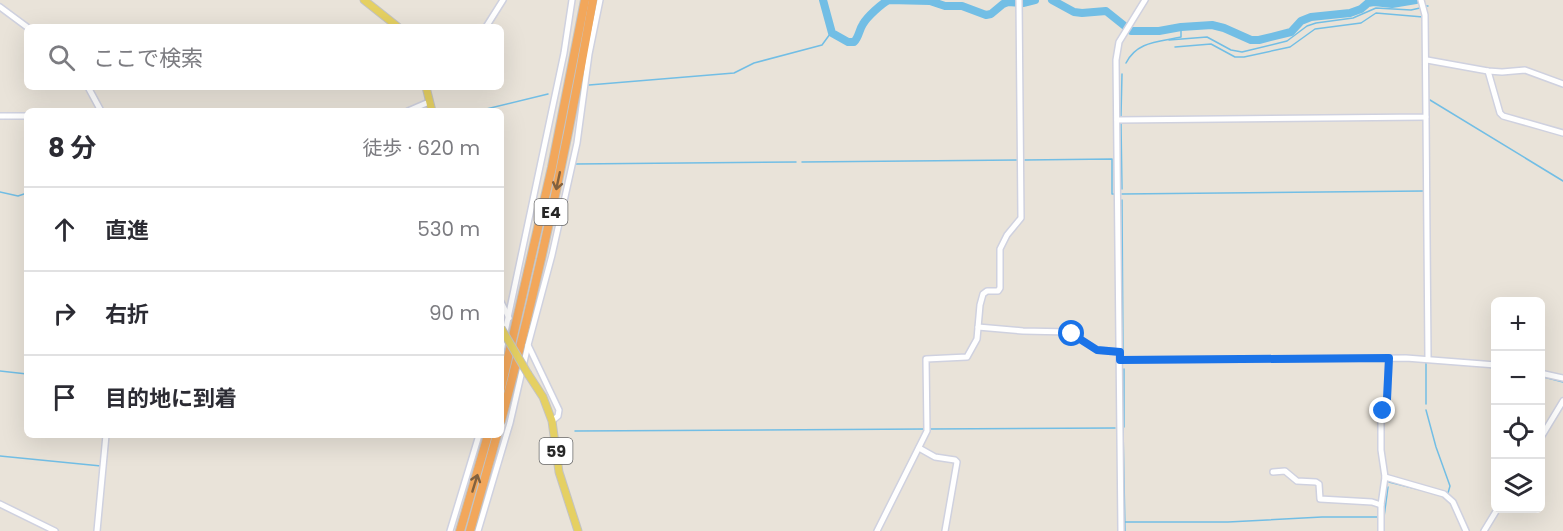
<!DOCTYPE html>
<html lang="ja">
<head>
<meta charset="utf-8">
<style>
  body { margin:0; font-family:Poppins,"Noto Sans JP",sans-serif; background:#f7f7f7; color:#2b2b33 }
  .controls { position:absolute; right:18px; bottom:18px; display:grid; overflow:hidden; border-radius:9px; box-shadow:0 6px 24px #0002 }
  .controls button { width:54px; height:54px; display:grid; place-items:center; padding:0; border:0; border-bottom:2px solid #e1e1e2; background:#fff; color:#2b2b33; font:30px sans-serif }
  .stop { position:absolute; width:18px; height:18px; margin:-14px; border:4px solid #1a73e8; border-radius:50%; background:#fff }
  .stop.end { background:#1a73e8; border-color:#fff; box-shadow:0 2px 6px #0008 }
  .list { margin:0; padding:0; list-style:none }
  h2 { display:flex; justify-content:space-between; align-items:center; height:78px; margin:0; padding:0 24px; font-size:26px }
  h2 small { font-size:20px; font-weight:400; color:#7c7c81 }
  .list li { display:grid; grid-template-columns:39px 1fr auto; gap:18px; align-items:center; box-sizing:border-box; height:84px; padding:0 24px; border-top:2px solid #e1e1e2 }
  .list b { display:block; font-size:22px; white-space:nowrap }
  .list em { font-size:20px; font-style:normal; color:#7c7c81 }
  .icon { flex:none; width:33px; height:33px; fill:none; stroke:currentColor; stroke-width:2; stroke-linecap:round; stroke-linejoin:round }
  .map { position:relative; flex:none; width:1563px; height:531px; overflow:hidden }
  .search { position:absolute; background:#fff; box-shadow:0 6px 24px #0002; left:24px; top:24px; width:480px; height:66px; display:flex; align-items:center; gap:15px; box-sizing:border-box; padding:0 21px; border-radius:9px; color:#7c7c81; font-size:22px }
  .panel { position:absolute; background:#fff; box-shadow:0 6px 24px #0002; left:24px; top:108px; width:480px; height:330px; border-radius:9px }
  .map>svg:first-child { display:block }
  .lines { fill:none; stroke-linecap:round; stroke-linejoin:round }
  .stream { stroke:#72bee5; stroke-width:1.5 }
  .river { stroke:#72bee5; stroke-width:8 }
  .minor-casing { stroke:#cfd1df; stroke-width:8 }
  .major-casing { stroke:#c3c3c3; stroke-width:9 }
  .highway-casing { stroke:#c3c3c3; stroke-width:10 }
  .minor { stroke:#fff; stroke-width:5 }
  .major { stroke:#e5d062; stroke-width:7 }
  .highway { stroke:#f2a75b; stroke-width:8 }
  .major-bridge-casing { stroke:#c3c3c3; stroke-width:9; stroke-linecap:butt }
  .major-bridge { stroke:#e5d062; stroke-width:7 }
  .oneway { stroke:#82613e }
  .route { stroke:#1a73e8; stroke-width:8 }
  .labels { text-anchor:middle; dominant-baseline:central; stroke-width:4.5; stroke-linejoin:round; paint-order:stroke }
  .shield { fill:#fff; stroke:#686868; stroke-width:1.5 }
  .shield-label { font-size:16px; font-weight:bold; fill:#272727 }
</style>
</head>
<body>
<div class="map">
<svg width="1563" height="531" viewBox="0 0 1563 531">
  <rect width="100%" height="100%" fill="#e9e3d9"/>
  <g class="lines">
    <g class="stream">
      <path d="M1426 6H1428"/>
      <path d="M1169 40 1207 37 1231 50 1242 52 1287 41 1307 26 1316 23 1353 18 1376 8 1411 10 1420 8"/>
      <path d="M1175 47 1211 44 1235 57H1244L1290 47 1315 29 1361 23 1376 13 1423 17"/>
      <path d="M1126 63C1137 41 1159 42 1181 37V27"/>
      <path d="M589 85 734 73 754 63 822 45 830 34 832 33"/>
      <path d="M1430 100 1563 181"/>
      <path d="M478 111 548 94"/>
      <path d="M1121 116 1122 74"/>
      <path d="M1121 123 1122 189"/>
      <path d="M1025 160 1112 159V194H1114"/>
      <path d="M802 162 1017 160"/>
      <path d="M575 164 796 162"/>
      <path d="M0 192 18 196 27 193"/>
      <path d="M1122 194 1424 191"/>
      <path d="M1122 200 1123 354"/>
      <path d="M1487 367 1496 368"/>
      <path d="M1124 369V427"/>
      <path d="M0 371 27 374"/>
      <path d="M1540 376 1563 382"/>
      <path d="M1426 404V363"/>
      <path d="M1426 410 1436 447 1450 486 1448 493"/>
      <path d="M1123 428 1125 531"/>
      <path d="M930 429 1115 428"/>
      <path d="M575 431 925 429"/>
      <path d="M0 456 101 466"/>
      <path d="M1389 482 1429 492"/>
      <path d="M1384 517 1388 487"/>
      <path d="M1125 522H1228L1322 517H1379"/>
    </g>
    <g class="river">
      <path d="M823 0 832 33 848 42H854C859 37 859 30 863 24 867 17 882 3 889 0L930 1 945 6H962L986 15 991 14 1003 4 1008 2 1023 3 1035 0"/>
      <path d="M1052 0 1074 12 1082 13 1106 11 1131 31H1159L1181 27 1212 25 1224 28 1251 40H1259L1291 32 1301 21 1311 17 1350 13 1361 9 1368 3 1374 2 1392 4 1416 0"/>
    </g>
    <g class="minor-casing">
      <g id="minor">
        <path d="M0 7 27 27"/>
        <path d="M486 27 503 0"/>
        <path d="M1427 60 1488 71 1502 72 1525 70 1563 84"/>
        <path d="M1488 71 1500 113 1503 116 1563 133"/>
        <path d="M88 87 101 111"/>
        <path d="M408 111 429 102"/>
        <path d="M0 116H27"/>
        <path d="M1426 117 1428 358"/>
        <path d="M1117 120 1426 117 1425 15 1421 0"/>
        <path d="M501 302 509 318"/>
        <path d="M978 327 1023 331 1069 332 1097 350 1120 352"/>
        <path d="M501 351 564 53 572 0"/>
        <path d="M1120 360 1406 358 1496 365"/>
        <path d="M1540 373 1563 378"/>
        <path d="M552 421 558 416 559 410 528 345 552 255 577 143 589 54 600 0"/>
        <path d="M1540 439 1563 401"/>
        <path d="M919 448 935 457 955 460 957 462 945 531"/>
        <path d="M1273 472 1285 471 1297 481 1316 482 1319 484 1320 499 1372 502 1381 505"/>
        <path d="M1385 477 1444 494 1453 502 1466 531"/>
        <path d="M0 504 55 531"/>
        <path d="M97 531 106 435"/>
        <path d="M450 531 479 435"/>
        <path d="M478 531 510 423 528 345"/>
        <path d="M877 531 927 431 926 359 967 357 977 339 980 305 983 294 987 291H998L1000 288V249L1007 235 1021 218 1019 0"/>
        <path d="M1121 531 1116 60 1119 42 1145 0"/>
        <path d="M1381 531V505L1385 477 1381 450V421L1387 399 1389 358"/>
        <path d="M1484 531 1498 508"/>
      </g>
    </g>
    <g class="major-casing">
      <g id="major">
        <path d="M364 0 398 27"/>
        <path d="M426 87 432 111"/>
        <path d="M528 374 543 397 552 421 559 472 578 531"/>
      </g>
    </g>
    <g class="highway-casing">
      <g id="highway">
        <path d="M501 388 552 167 585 0"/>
        <path d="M501 421C538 283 568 142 593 0"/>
        <path d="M460 531 488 435"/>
        <path d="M470 531 497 435"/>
      </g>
    </g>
    <use href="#minor" class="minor"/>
    <use href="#major" class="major"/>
    <use href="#highway" class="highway"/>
    <g class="major-bridge-casing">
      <path id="major-bridge" d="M501 328 528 374"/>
    </g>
    <use href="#major-bridge" class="major-bridge"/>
  </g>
  <defs><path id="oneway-shaft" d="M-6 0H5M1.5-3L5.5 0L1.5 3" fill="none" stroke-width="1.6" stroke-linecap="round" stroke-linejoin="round" transform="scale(1.5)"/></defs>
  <g class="oneway">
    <use href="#oneway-shaft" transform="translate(558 181) rotate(102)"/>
    <use href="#oneway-shaft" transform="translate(475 483) rotate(-73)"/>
  </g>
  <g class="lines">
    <path class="route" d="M1072 334 1097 350 1120 352V360L1389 358 1387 399 1383 411"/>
  </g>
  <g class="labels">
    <g class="shield">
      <rect x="534.5" y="199" width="33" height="26" rx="4.5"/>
      <rect x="539.5" y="438" width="33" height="26" rx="4.5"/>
    </g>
    <g class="shield-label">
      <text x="551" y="212">E4</text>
      <text x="556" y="451">59</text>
    </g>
  </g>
</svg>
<div class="controls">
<button>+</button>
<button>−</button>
<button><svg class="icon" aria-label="locate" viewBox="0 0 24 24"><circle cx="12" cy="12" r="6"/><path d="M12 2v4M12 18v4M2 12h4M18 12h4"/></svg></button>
<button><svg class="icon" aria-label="layers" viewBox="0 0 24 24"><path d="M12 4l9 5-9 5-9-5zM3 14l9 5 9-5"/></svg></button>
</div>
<div class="stop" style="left:1072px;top:334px"></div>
<div class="stop end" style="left:1383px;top:411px"></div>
<div class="search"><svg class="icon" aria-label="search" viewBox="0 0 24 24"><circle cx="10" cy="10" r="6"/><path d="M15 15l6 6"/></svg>ここで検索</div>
<section class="panel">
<h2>8 分<small>徒歩 · 620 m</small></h2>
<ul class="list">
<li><svg class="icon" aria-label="ahead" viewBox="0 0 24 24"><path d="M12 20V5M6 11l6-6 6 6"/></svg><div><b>直進</b></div><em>530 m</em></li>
<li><svg class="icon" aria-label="right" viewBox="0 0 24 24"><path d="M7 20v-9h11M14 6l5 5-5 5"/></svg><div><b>右折</b></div><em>90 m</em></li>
<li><svg class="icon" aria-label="arrive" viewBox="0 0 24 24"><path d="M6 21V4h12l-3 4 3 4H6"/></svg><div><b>目的地に到着</b></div></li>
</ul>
</section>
</div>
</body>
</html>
